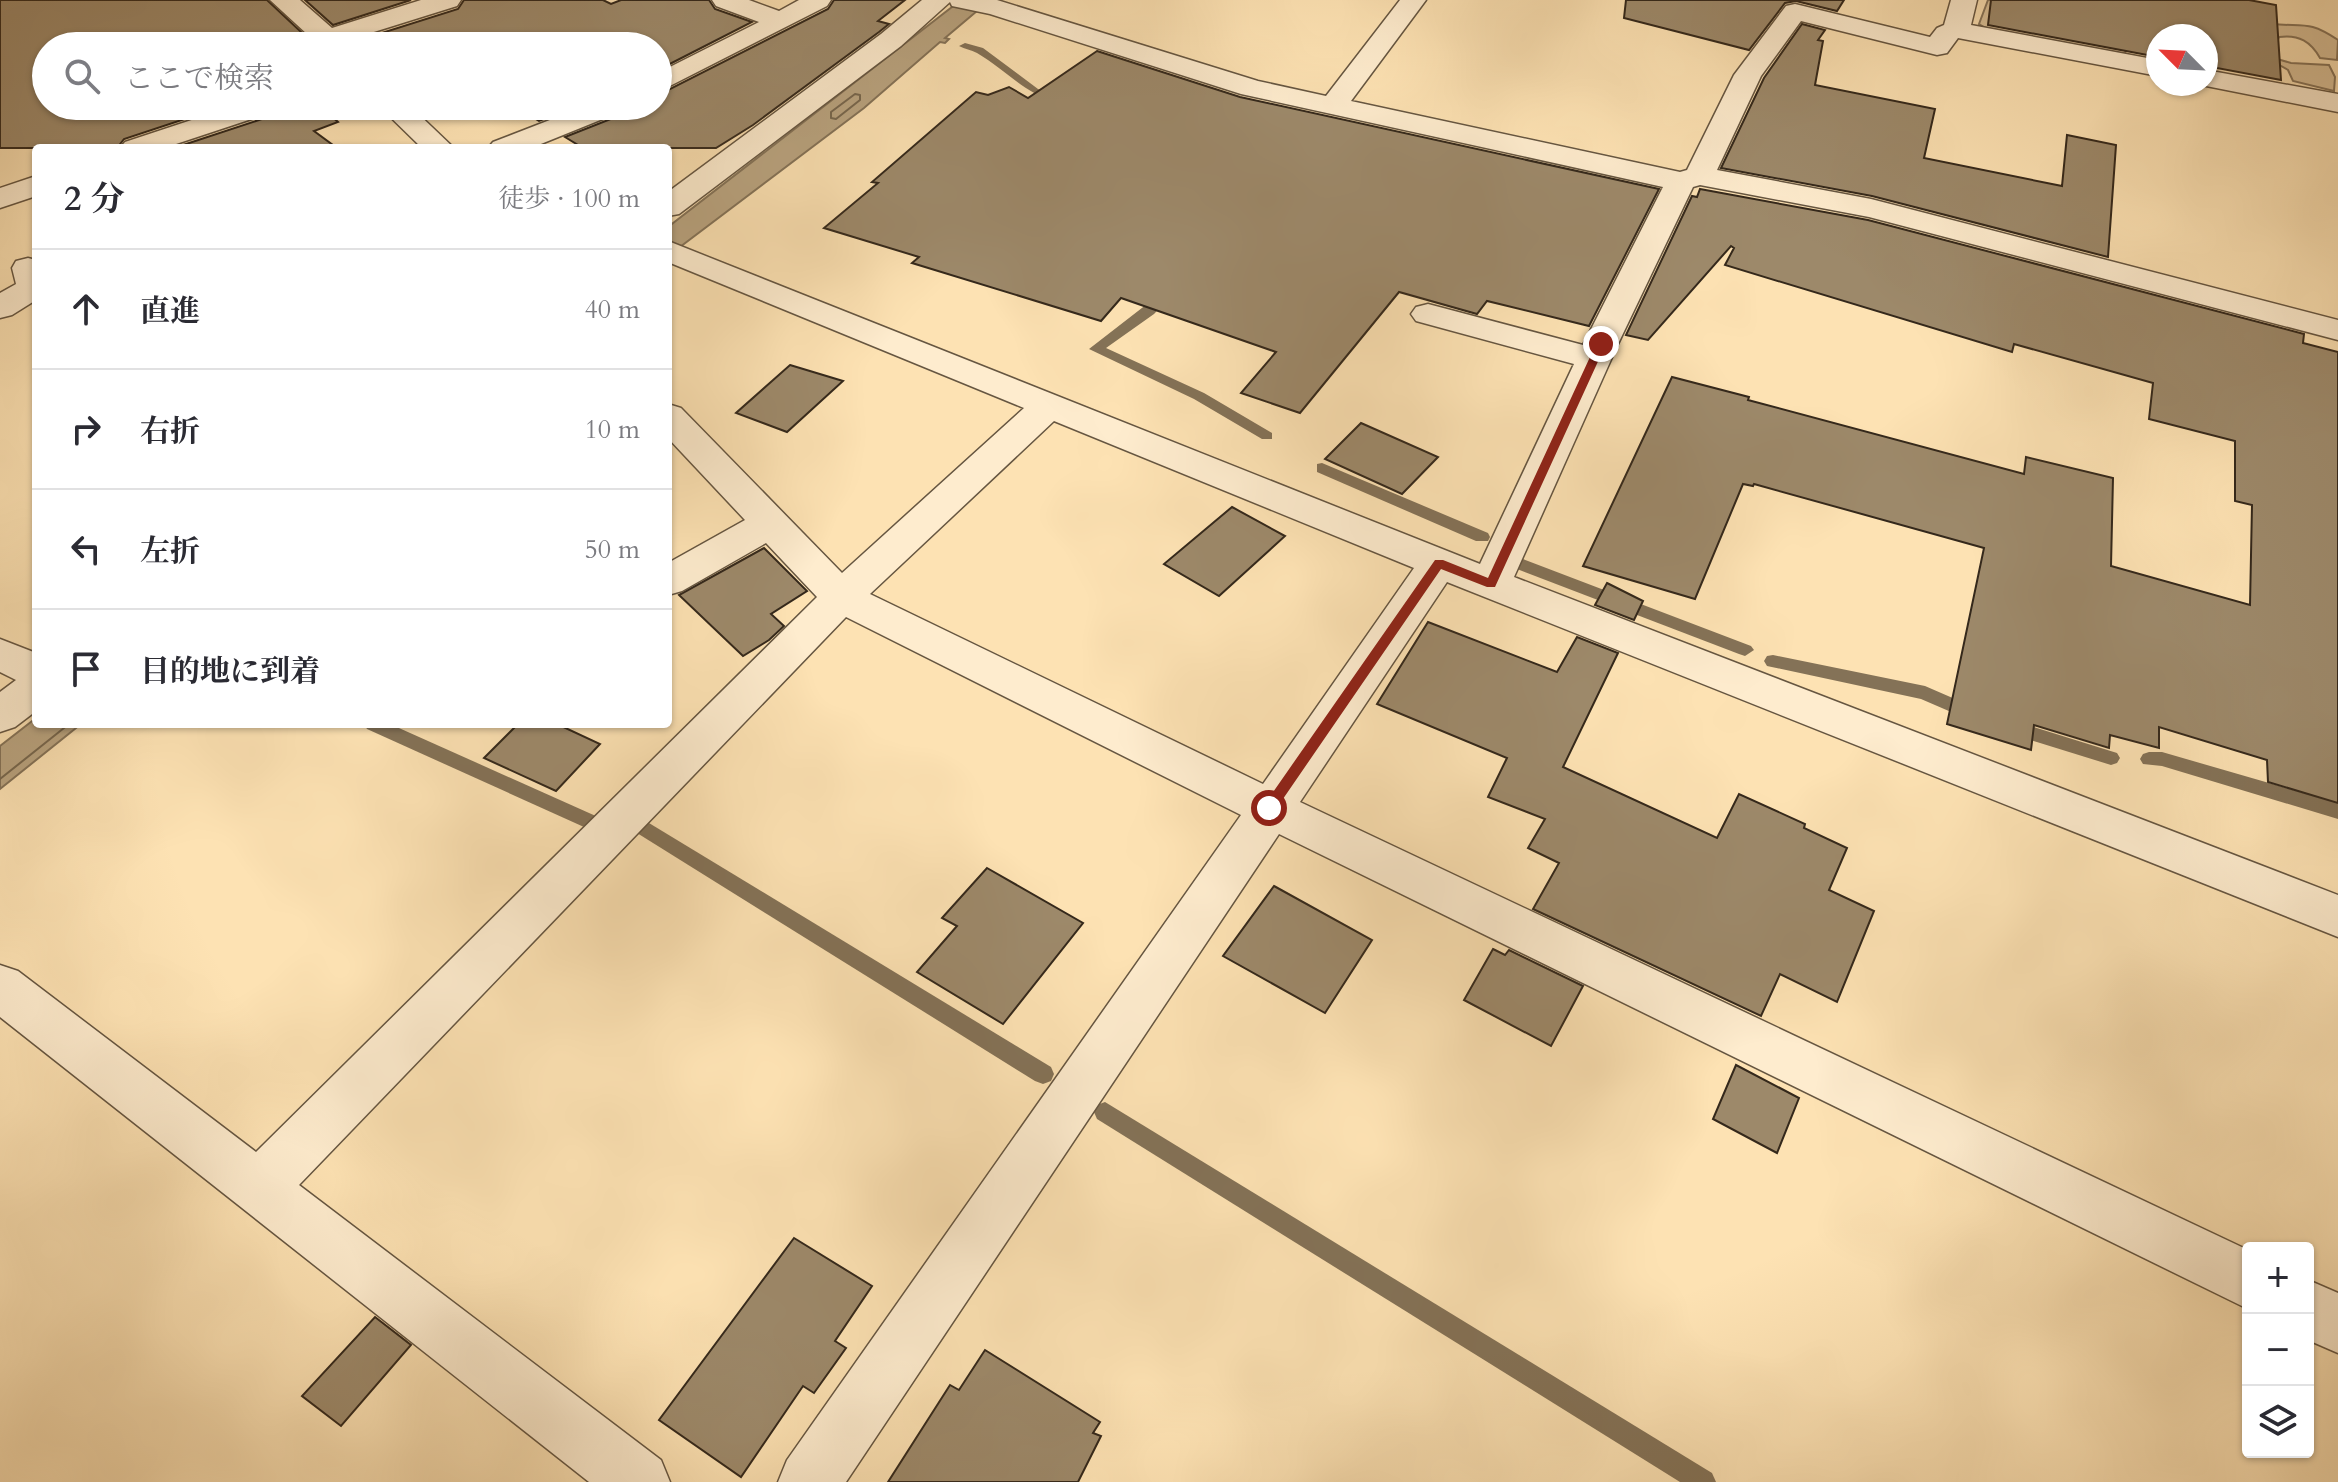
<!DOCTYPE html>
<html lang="ja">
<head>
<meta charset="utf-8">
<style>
  body { margin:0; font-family:Cardo,"Noto Serif JP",serif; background:#f2f2f3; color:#2b2b33 }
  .controls { position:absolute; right:24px; bottom:24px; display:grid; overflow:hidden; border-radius:8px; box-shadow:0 2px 6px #0004 }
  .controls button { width:72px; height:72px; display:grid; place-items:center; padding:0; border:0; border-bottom:2px solid #e1e1e2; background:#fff; color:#2b2b33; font:40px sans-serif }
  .compass { position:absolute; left:2146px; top:24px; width:72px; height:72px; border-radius:50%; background:#fff; box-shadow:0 2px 6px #0004; rotate:294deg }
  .stop { position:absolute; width:24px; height:24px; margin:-18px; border:6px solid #8f2418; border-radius:50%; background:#fff }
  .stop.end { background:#8f2418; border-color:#fff; box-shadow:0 2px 8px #0008 }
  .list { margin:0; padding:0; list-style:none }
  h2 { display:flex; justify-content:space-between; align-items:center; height:104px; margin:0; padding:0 32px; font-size:34px }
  h2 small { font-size:26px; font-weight:400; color:#7c7c81 }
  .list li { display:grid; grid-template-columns:52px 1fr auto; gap:24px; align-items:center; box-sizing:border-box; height:120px; padding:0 32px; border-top:2px solid #e1e1e2 }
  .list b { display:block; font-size:30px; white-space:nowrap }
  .list em { font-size:26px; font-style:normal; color:#7c7c81 }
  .icon { flex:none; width:44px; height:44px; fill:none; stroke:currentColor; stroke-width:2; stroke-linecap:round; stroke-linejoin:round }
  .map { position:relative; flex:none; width:2338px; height:1482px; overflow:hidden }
  .search { position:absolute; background:#fff; box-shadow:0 2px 6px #0004; left:32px; top:32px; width:640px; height:88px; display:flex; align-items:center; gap:20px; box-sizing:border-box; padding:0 28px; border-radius:44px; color:#7c7c81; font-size:30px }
  .panel { position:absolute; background:#fff; box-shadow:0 2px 6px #0004; left:32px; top:144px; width:640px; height:584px; border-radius:8px }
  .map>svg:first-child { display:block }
  .green { fill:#dbc299; stroke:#88755a; stroke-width:2 }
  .water { fill:#b9a37f; stroke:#847257; stroke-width:2 }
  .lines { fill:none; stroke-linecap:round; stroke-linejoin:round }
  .shore { stroke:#76664d; stroke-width:2 }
  .stream { fill:#847257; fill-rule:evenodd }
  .building { fill:#9d896a; stroke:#34281b; stroke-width:2 }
  .minor-casing { stroke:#665641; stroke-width:3 }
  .minor { fill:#feecce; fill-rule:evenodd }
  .route { fill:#8f2418 }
</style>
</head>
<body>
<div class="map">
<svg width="2338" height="1482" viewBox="0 0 2338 1482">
  <rect width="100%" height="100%" fill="#fde2b3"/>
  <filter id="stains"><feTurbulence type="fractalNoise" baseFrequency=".0025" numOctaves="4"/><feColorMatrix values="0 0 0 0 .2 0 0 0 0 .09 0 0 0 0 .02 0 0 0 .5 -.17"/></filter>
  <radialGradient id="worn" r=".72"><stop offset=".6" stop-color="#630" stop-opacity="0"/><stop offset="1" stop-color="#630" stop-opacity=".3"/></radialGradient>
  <g class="green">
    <path d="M1988 0H2036L2126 49 2125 54 1987 29 1979 24Z"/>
    <path d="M2148 0C2192 0 2230 19 2272 24 2304 27 2308 20 2338 40L2337 60 2320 58C2311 42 2299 34 2279 37L2275 46 2277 59 2291 63 2329 65 2335 77 2334 91 2293 81 2288 70 2281 66 2264 62 2206 36Z"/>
  </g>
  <g class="water">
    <path d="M961 0H990L945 38 949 39 945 43 940 42 864 108 668 256V227Z"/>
    <path d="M36 718V724H81L0 789V746Z"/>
  </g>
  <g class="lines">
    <g class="shore">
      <path d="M855 94 860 95V100L836 119 831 118V112Z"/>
      <path d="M0 779 69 724"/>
    </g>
    <g class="stream">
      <path d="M965 43 983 48 1038 89 1064 100 1058 103C1025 94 1006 70 977 53 971 50 965 49 959 46Z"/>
      <path d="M1169 287 1176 291 1154 314 1106 348 1204 393 1272 433V439H1262L1194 399 1089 349Z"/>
      <path d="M1322 463 1488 533 1490 537 1488 541H1476L1317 472V464Z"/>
      <path d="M1523 559 1751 646 1754 650 1745 656 1739 654 1517 569 1515 565 1517 561Z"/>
      <path d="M1773 655 1925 686 1978 709 1981 714 1972 721 1921 699 1767 666 1764 661 1767 656Z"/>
      <path d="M2011 720 2117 753 2120 758 2117 763 2111 765 2005 732 2002 727 2005 722Z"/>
      <path d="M364 724H390L598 817 600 822 598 827H584L367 729Z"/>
      <path d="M2149 752H2162L2338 803V819L2162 766 2143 764 2140 759 2143 754Z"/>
      <path d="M644 820 1051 1067 1054 1074 1051 1081 1043 1084 1035 1081 637 833 635 828 637 823Z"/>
      <path d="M1105 1102 1712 1473 1716 1482H1680L1097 1119 1094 1112 1097 1105Z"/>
    </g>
  </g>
  <g class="building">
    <path d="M0 0H267L316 46H46V106H224L124 139 117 148H0Z"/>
    <path d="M305 0H411L333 25Z"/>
    <path d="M464 0H603L611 4 621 0H709L715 9 752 22 658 70V46H416L404 38 384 46H352L350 43 458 9Z"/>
    <path d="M834 0H905L878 21 889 24 879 32 753 125 716 148H583L565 137 621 115 627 106H658V95L828 9Z"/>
    <path d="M1626 0H1844L1837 11 1796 1 1785 3 1749 50 1624 18Z"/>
    <path d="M1991 0H2249L2276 5 2281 80 2206 66V36H2158V57L1988 25Z"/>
    <path d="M1802 24 1825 30 1818 40 1823 41 1815 85 1935 109 1924 158 2062 186 2067 135 2116 145 2108 257 1872 196 1721 168 1764 78Z"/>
    <path d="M1097 51 1240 97 1659 189 1589 326 1487 301 1477 314 1399 292 1300 413 1241 393 1276 352 1121 298 1101 321 912 263 919 257 824 228 878 183 872 182 976 92 988 95 1009 87 1028 98Z"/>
    <path d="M280 106H320L338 122 314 131 337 148H174L274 115Z"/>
    <path d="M514 106H578L539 121Z"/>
    <path d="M1700 189 1868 220 2304 334 2303 343 2338 352V803L2268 782 2267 760 2159 727V748L2110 735 2109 748 2034 725 2031 750 1947 724 1984 548 1754 484 1753 486 1743 484 1695 599 1583 566 1672 377 1749 397 1748 400 2024 474 2026 457 2113 478 2111 566 2250 605 2252 505 2235 501V441L2149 419 2153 383 2014 344 2012 352 1725 265 1734 248 1731 246 1648 340 1626 335 1692 196 1697 197Z"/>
    <path d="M790 365 843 381 787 432 736 413Z"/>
    <path d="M1361 423 1438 457 1402 494 1325 459Z"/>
    <path d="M1232 507 1285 536 1219 596 1164 564Z"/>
    <path d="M764 548 807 591 771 614 784 626 769 640 743 656 679 595Z"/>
    <path d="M1607 583 1643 601 1634 620 1595 605Z"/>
    <path d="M1428 622 1557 672 1577 637 1618 653 1563 767 1717 838 1739 794 1805 824 1804 828 1847 848 1829 890 1874 911 1837 1002 1780 974 1761 1016 1533 909 1559 863 1528 848 1545 819 1488 797 1507 758 1377 704Z"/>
    <path d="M518 724H557L600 744 556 791 484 758Z"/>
    <path d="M987 868 1083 923 1003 1024 917 972 957 926 942 918Z"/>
    <path d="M1274 886 1372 940 1325 1013 1223 956Z"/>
    <path d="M1493 949 1505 955 1509 950 1583 986 1551 1046 1464 1000Z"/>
    <path d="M1736 1065 1799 1098 1777 1153 1713 1119Z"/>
    <path d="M794 1238 872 1286 835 1341 846 1348 814 1393 803 1386 741 1477 659 1420Z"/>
    <path d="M375 1317 411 1345 341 1426 302 1396Z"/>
    <path d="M985 1350 1100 1422 1093 1433 1101 1436 1078 1482H888L950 1385 959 1390Z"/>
  </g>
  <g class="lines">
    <g class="minor-casing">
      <g id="minor">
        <path d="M270 0H300L332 28 421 0H461L457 6 345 41 349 46H320Z"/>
        <path d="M712 0H749L779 11 799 0H831L827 6 658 92V73L759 22 716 6Z"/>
        <path d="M922 0H997L1258 81 1326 96 1400 0H1426L1351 101 1680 172 1687 170 1734 75 1786 6 1795 4 1930 37 1937 28 1944 25 1951 0H1977L1971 25 2158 60V76L1958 38 1947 53 1937 55 1801 21 1761 76 1717 170 1871 199 2338 320V340L1869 217 1700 185 1693 187 1618 344 1514 577 2338 895V937L1447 582 1300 802 2248 1250V1309L1279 834 846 1482H778L787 1460 1241 815 846 617 299 1185 661 1460 670 1482H589L0 1017V965L18 971 256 1152 817 597 766 543 682 591 668 595V563L745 520 668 438V404L681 408 842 573 1024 408 668 262V241L1480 564 1574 364 1416 321 1411 314 1416 307 1428 304 1583 345 1663 187 1241 94 990 14 952 6 950 2 901 46 679 214 668 216V192L881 34ZM1054 421 1414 568 1263 784 870 594Z"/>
        <path d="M2206 70 2338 94V112L2196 84H2206Z"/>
        <path d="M234 106H277L273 112 164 148H120L125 142Z"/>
        <path d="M379 106H410L454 148H422Z"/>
        <path d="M586 106H624L620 112 531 148H488L493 142Z"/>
        <path d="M36 176V196L0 208V188Z"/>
        <path d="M28 258 36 260V300L12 315 0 318V293L16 284 12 268 16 261Z"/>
        <path d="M0 639 36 653V711L15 727 0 732V692L16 680 0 672Z"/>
        <path d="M2308 1280 2338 1293V1353L2308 1340Z"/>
      </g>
    </g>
    <use href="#minor" class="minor"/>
  </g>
  <path class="route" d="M1601 341 1606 344 1495 587H1487L1441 569 1274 812H1264V805L1435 560H1443L1488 578 1596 344Z"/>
  <rect width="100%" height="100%" filter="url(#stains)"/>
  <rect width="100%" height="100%" fill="url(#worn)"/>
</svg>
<div class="controls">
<button>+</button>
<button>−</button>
<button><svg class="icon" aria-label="layers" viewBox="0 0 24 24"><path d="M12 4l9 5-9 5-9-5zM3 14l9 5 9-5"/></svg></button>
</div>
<svg class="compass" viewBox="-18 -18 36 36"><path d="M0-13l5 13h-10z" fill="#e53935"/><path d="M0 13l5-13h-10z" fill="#7c7c81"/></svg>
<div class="stop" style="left:1269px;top:808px"></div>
<div class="stop end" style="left:1601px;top:344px"></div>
<div class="search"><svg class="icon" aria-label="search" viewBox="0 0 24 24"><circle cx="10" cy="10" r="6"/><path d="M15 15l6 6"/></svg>ここで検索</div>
<section class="panel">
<h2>2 分<small>徒歩 · 100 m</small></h2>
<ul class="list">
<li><svg class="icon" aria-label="ahead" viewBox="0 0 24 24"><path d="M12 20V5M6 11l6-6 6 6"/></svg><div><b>直進</b></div><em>40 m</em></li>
<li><svg class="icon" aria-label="right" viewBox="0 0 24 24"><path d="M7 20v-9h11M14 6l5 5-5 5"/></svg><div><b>右折</b></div><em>10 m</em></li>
<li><svg class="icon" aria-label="left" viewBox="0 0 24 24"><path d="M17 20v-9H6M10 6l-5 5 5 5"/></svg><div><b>左折</b></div><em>50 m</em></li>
<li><svg class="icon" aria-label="arrive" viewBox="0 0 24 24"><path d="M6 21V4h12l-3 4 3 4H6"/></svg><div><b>目的地に到着</b></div></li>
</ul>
</section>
</div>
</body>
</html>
